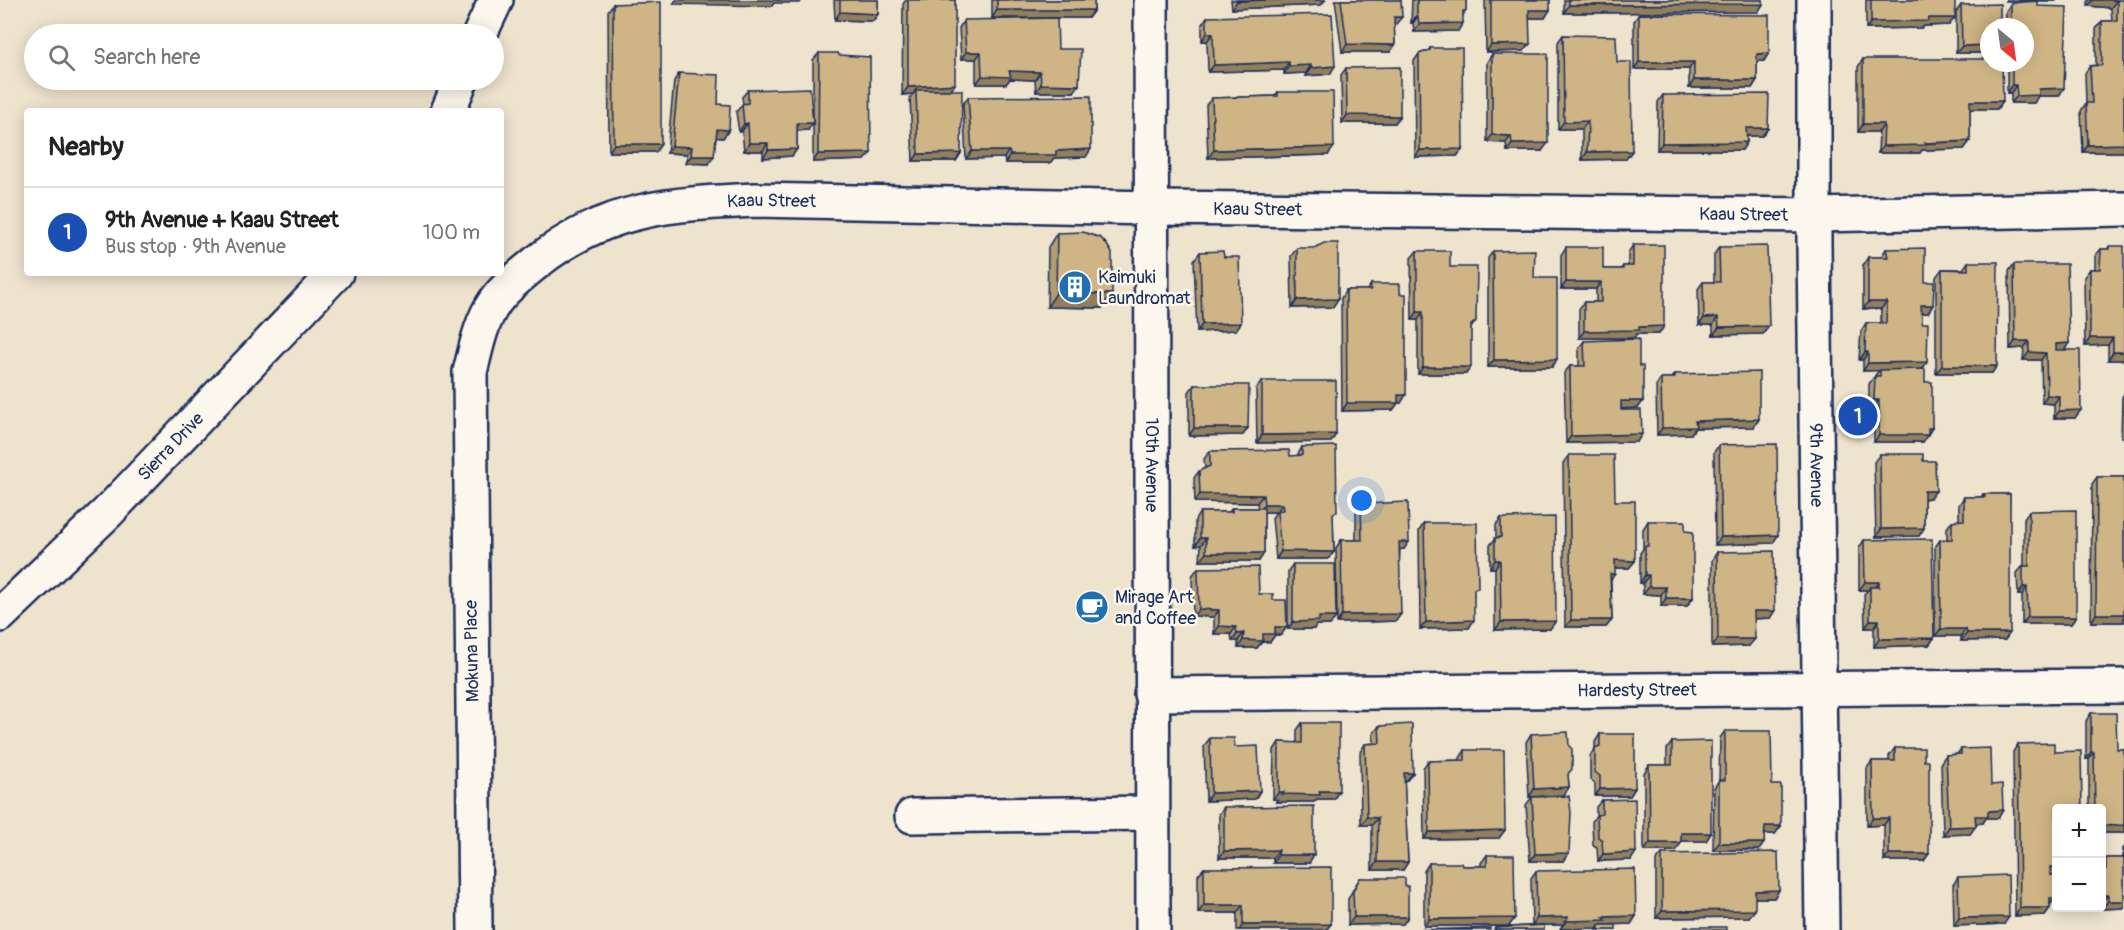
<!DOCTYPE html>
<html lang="en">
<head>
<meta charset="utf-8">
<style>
  body { margin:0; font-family:Pangolin,sans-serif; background:#f2f2f2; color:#222 }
  .controls { position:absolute; right:18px; bottom:18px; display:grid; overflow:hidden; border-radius:6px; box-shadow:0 3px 15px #0003 }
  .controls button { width:54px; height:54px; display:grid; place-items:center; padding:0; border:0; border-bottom:2px solid #e0e0e0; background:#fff; color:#222; font:30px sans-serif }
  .compass { position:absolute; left:1980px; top:18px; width:54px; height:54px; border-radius:50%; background:#fff; box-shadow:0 3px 15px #0003; rotate:151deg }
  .you { position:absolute; left:1362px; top:501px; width:21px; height:21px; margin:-15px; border:4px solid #fff; border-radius:50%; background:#1a73e8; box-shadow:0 0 0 9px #1a73e833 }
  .badge { display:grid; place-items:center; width:39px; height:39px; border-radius:50%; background:#111827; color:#fff; font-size:20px; font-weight:700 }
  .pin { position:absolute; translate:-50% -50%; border:3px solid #fff; box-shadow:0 2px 6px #0006 }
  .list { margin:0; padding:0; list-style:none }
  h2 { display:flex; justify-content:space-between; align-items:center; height:78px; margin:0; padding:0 24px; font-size:26px }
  h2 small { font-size:20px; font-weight:400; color:#767676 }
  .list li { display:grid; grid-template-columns:39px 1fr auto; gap:18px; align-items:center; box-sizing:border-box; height:90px; padding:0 24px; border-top:2px solid #e0e0e0 }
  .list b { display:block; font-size:22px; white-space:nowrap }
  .list p { margin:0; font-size:20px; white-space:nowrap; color:#767676 }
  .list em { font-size:20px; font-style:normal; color:#767676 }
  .icon { flex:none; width:33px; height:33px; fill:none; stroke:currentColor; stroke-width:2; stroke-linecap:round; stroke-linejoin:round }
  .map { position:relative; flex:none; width:2124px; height:930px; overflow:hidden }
  .search { position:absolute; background:#fff; box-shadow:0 3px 15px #0003; left:24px; top:24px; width:480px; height:66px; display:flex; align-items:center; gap:15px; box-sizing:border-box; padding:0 21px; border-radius:33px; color:#767676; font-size:22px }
  .panel { position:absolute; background:#fff; box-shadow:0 3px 15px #0003; left:24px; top:108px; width:480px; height:168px; border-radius:6px }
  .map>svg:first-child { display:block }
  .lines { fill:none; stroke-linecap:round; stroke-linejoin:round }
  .minor-casing { stroke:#1b2f5e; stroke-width:38 }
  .minor { stroke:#fbf7ec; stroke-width:33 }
  .wall { fill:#b29c72; stroke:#1b2f5e; stroke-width:1.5 }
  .shaded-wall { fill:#917f5d; stroke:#1b2f5e; stroke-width:1.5 }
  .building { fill:#cfb585; stroke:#1b2f5e; stroke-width:1.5 }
  .labels { text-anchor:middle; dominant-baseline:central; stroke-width:5; stroke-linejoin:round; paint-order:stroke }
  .street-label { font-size:18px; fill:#1b2f5e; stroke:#fbf7ec }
  .poi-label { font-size:18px; fill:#1b2f5e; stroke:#fbf7ec; text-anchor:start }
</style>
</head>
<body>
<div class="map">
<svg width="2124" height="930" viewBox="0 0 2124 930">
  <rect width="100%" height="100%" fill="#eee3cd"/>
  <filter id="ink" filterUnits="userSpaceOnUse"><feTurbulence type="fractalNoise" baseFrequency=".0167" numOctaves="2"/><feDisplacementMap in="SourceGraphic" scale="12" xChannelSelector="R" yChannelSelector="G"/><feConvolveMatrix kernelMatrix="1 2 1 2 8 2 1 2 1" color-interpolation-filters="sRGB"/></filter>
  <g filter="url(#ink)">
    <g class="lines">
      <g class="minor-casing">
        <g id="minor">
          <path id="s1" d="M1151 0 1153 930"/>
          <path id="s2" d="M1814 0V244L1822 930"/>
          <path d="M480 34 496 0"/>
          <path d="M448 111 461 80"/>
          <path id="s3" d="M0 615 108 512 336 273"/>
          <path id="s4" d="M1151 694 2124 686"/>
          <path d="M912 816 1152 813"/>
          <path id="s5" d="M475 930 470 372C476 349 480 324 494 303 504 288 522 274 537 262 606 207 671 204 756 200L1152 208 1814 215 2124 209"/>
        </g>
      </g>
      <use href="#minor" class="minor"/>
    </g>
    <g class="wall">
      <path d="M834 0H878V14L873 21 835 20Z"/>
      <path d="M906 0H955L951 90 961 153 956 161H913L910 98 913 94 902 95 903 4Z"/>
      <path d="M992 0H1094V10L1088 18H992Z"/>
      <path d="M1231 0H1325L1321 5 1232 9Z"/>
      <path d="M1335 0H1401L1396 24H1394L1395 45 1390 52H1342Z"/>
      <path d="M1412 0H1466V11L1463 15 1458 31 1414 32 1413 23H1411Z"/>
      <path d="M1485 0H1550L1545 18H1529L1524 51 1486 52Z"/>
      <path d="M1564 0H1763V4L1758 12 1564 13Z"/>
      <path d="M1866 0H1955L1949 25 1924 26 1922 28 1866 29Z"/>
      <path d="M2088 0H2124V152H2083L2081 111 2086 103 2085 73 2090 66 2096 65V29L2102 21H2112L2111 8 2088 6Z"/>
      <path d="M2011 3 2038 6 2059 96H2038L2034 103H2011V93H2007V63H2025V27H2006V11Z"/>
      <path d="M613 4 656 152H609L608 11Z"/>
      <path d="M1961 5 1989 27V53H1956V12Z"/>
      <path d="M1639 14 1764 61H1757V80L1752 88H1689V69H1634V21Z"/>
      <path d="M1207 17 1330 74 1305 76 1306 73 1284 74V70L1208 72 1207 41H1202V24Z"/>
      <path d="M964 20 1058 49 1074 92H1036L1035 80 1010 79 1006 84H976V59H961L959 28Z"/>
      <path d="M1563 35 1617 62 1632 151 1626 159 1582 160V129H1558V42Z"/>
      <path d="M1430 48 1463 149 1457 156 1415 157 1414 61 1419 54 1428 51Z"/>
      <path d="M819 53 871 153 865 160 813 162V60Z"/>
      <path d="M1492 54 1542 151H1507L1506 143 1487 142V62Z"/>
      <path d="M1863 59 2003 101 1997 109H1970V141L1964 149 1922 150 1920 153H1878L1879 132H1858V67Z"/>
      <path d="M1346 68 1400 116 1395 123H1342L1341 75Z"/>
      <path d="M679 73 718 104 729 130 723 138 716 137 709 164 686 163 687 154 667 153 674 81Z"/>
      <path d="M748 90 808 130 797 131V149L792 156 763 158V151H744L742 131 739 132 736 112 743 104 742 97Z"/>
      <path d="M1278 92 1328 155 1208 158 1206 105 1212 98 1274 96Z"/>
      <path d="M1663 95 1768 128 1762 136H1747V142L1742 150H1657L1658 102Z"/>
      <path d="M968 97 1086 157 1054 158 1050 163H1005L1004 158 966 159 963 104Z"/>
      <path d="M1057 233 1102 308 1047 307 1048 247Z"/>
      <path d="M1633 245 1664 326 1659 334H1636L1634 338H1579V309L1584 302H1596V289H1561V255L1566 247 1603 269H1621L1623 266H1628V253Z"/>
      <path d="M2109 246 2124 360H2108V345L2085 346 2084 277 2090 269H2095V256L2101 249H2108Z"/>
      <path d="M1719 247 1769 326 1763 334 1713 335V325H1699L1698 289 1703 282H1714V255Z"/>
      <path d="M1297 248 1333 307 1292 308 1291 256Z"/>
      <path d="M1886 249 1925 282 1933 305 1928 313H1921L1922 323 1927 362 1922 369 1925 382 1932 428 1923 442H1874V407H1869V384L1879 370 1863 371V360H1859L1861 331 1866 323H1881V309H1863V265L1868 257H1881Z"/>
      <path d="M1417 251 1450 267 1476 321 1471 328 1466 374H1418V320H1412L1411 258Z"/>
      <path d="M1493 251 1534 278 1557 359 1552 367H1488V258Z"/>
      <path d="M1200 252 1224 257 1236 330 1197 332 1194 260Z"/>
      <path d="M1968 262 1992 373H1936V277L1942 269H1963Z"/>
      <path d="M2014 264 2069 343 2064 350 2075 418H2054V404L2042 403 2041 360H2023L2024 348 2010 349 2009 271Z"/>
      <path d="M1371 284 1401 403H1398L1393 410 1342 411 1341 298 1346 290H1367Z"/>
      <path d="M1584 341 1639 366 1643 401 1638 408 1621 409 1637 442 1566 443 1564 373 1570 366H1579V348Z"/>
      <path d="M1675 374 1759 419 1754 427 1695 428 1691 434 1657 435 1656 386 1661 378H1672Z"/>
      <path d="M1262 381 1336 434 1331 442 1257 443 1256 389Z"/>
      <path d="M1194 385 1248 428 1243 435 1189 436V392Z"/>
      <path d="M2124 394V437H2121L2122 397Z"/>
      <path d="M1719 445 1773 543 1715 545 1714 452Z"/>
      <path d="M1302 447 1333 518 1334 552 1328 559H1276L1272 518 1276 512H1264V553L1259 561H1200L1201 545 1195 546V520L1200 512H1229L1232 508H1258L1257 503 1195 502 1194 478 1199 471 1205 468 1204 459 1210 451 1290 456H1297Z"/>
      <path d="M1880 454 1923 461 1930 498 1924 499V528L1919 536 1876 537 1874 462Z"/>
      <path d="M1569 455 1615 501 1635 561 1629 568H1615L1611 581 1612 620 1606 627H1565L1563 463Z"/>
      <path d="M2097 477H2124V622H2091L2092 484Z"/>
      <path d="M1983 494H2010L2005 640 1961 641V636H1935V547L1940 540 1947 539V528L1952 521 1959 520V505L1964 497H1981Z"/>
      <path d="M1361 504 1404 549H1400L1396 621 1337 623 1336 548 1341 540H1356V511Z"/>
      <path d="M2029 511 2076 617 2071 624H2022V595H2018L2017 573 2023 566H2024V518Z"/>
      <path d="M1501 518 1550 629 1495 630V568H1490V545L1496 538V525Z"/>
      <path d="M1648 521 1685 531 1693 598 1687 606H1661V595L1643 594V583H1640V553L1643 549V529Z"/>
      <path d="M1424 523 1474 594 1469 628 1420 629 1419 531Z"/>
      <path d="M1864 540 1934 638 1929 645 1874 647V628H1865L1864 594 1868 590H1859V548Z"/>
      <path d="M1717 552 1770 618 1754 619 1749 646 1712 647V560Z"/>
      <path d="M1293 564 1336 617 1330 625H1316L1314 629H1288V571Z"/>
      <path d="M1198 568 1273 600 1281 635H1275L1270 642H1262L1257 648H1238V641H1232L1231 634H1214V617L1193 616 1192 576Z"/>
      <path d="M2091 713 2117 749H2124V833H2102V808H2089V759H2086V721Z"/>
      <path d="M1302 723 1334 799H1317L1314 802H1276L1278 800 1273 799 1274 750 1279 742 1297 743V730Z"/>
      <path d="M1379 726 1413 773 1407 780 1404 781 1408 862 1403 870H1372V825H1361L1360 752 1365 744 1374 743 1373 734Z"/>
      <path d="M1725 731 1772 785 1781 826 1775 834H1764V843L1759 850H1713L1714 788 1719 780 1720 738Z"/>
      <path d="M1531 734 1568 774 1569 787 1564 795 1529 797 1526 742Z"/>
      <path d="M1600 734 1635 788 1630 796H1595V784L1590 780V756L1595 749V742Z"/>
      <path d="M1210 738 1235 747 1260 791 1255 799 1206 801 1204 746Z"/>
      <path d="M1672 742 1711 833 1706 841H1681L1676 851H1644V773L1649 765H1667V749Z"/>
      <path d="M2018 744 2050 875V908L2045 915 2015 916 2013 752Z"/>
      <path d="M1895 748 1924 861H1884V825L1867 826V768L1872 761H1889V756Z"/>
      <path d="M1961 749 1991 785 2003 810 1998 818H1986L1983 823 1976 824 1970 834 1943 835 1941 762 1946 755 1957 754Z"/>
      <path d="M1465 750 1505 830 1499 838 1424 839 1423 768 1428 761 1460 760V758Z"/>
      <path d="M1532 797 1563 861H1530L1526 805Z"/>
      <path d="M1602 800 1631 860 1598 861 1597 847 1593 845 1592 822 1596 815V807Z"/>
      <path d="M1224 807 1309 863H1273V858H1219V814Z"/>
      <path d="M2124 847V908L2102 909V865L2106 858H2123V849Z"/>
      <path d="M1662 854 1779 890 1774 898H1755L1749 917 1656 918V861Z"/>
      <path d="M1487 855 1509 926H1424V871L1429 863 1462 866H1481V863Z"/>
      <path d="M1204 868 1331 924 1326 930H1237V913H1198V875Z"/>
      <path d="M1536 871 1636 916 1631 924 1602 925 1616 930H1596L1598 928 1560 929 1563 925H1544V930H1494L1495 928 1543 925H1532L1531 878Z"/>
      <path d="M1958 877 2004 924 1954 926 1953 885Z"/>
      <path d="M1360 878 1405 886 1408 917 1403 924 1348 925V899L1355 886Z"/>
    </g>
    <g class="shaded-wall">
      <path d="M676 0H802L800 3H774L772 6 673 4Z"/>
      <path d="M1266 0H1325L1321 5 1232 9 1237 1Z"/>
      <path d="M2006 0H2056V1H2005Z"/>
      <path d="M2093 0H2117L2111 8 2088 6Z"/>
      <path d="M1763 4 1758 12 1564 13 1569 5Z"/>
      <path d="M997 10H1094L1088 18H992Z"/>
      <path d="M1529 10H1550L1545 18H1524Z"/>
      <path d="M840 12 878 14 873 21 835 20Z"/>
      <path d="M1417 15 1418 16 1413 23H1411Z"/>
      <path d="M1394 17H1402L1396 24 1389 25Z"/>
      <path d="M1929 18H1955L1949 25 1924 26 1922 28 1866 29 1871 22Z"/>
      <path d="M1463 23 1458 31 1414 32 1419 24Z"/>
      <path d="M1207 33 1213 34 1207 41H1202Z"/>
      <path d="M1347 44 1395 45 1390 52H1342Z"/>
      <path d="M1530 44 1524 51 1486 52 1491 45Z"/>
      <path d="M1989 45V53H1956L1962 46Z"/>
      <path d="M966 52H981L976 59H961Z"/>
      <path d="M1769 53 1764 61 1752 62 1757 54Z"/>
      <path d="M1289 62 1284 70 1208 72 1214 65Z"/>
      <path d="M1639 62H1694L1689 69H1634Z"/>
      <path d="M1311 65 1306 73 1284 74 1289 66Z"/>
      <path d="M1335 66 1330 74 1305 76 1311 68Z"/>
      <path d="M1009 71 1040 72 1035 80 1010 79 1006 84H976L982 76Z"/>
      <path d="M1694 80H1757L1752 88H1689Z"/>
      <path d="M955 84 950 92 916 90 913 94 902 95 908 87Z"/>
      <path d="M1041 84 1079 85 1074 92H1036Z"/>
      <path d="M2012 85H2016L2011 93H2007Z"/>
      <path d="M2064 88 2059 96H2038L2034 103H2011L2017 96 2039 89Z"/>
      <path d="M1970 101H2003L1997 109H1965Z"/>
      <path d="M1347 115 1400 116 1395 123H1342Z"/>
      <path d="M1588 121 1582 129H1558L1564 122Z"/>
      <path d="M748 123 742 131 739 132 744 124Z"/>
      <path d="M797 123H813L808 130 791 131Z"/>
      <path d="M1863 124H1884L1879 132H1858Z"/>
      <path d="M1746 128H1768L1762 136H1741Z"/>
      <path d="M717 129 729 130 723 138 711 137Z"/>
      <path d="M1492 135 1511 136 1506 143 1487 142Z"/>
      <path d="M1970 141 1964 149 1922 150 1920 153H1878L1883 146Z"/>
      <path d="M1747 142 1742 150H1657L1662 143Z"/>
      <path d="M749 143H768L763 151H744Z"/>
      <path d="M1548 143 1542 151H1507L1512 144Z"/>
      <path d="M614 144H661L656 152H609Z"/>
      <path d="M2124 144V152H2083L2088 145Z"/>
      <path d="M672 146 692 147 687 154 667 153Z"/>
      <path d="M1334 147 1328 155 1208 158 1214 150Z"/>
      <path d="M797 149 792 156 763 158 768 150Z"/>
      <path d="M1091 149 1086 157 1054 158 1050 163H1005L1010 155 1056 151Z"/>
      <path d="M1463 149 1457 156 1415 157 1420 150Z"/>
      <path d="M972 151H1009L1004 158 966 159Z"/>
      <path d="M1632 151 1626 159 1582 160 1587 152Z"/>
      <path d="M871 153 865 160 813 162 818 154Z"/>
      <path d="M961 153 956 161H913L918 154Z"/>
      <path d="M691 156H714L709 164 686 163Z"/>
      <path d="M1566 282H1601L1596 289H1561Z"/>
      <path d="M1056 293 1112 294 1102 308 1047 307Z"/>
      <path d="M1338 299 1333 307 1292 308 1297 300Z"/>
      <path d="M1868 302H1887L1881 309H1863Z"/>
      <path d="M1921 305H1933L1928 313H1916Z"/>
      <path d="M1417 312H1423L1418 320H1412Z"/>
      <path d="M1718 317 1713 325H1699L1704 318Z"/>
      <path d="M1241 323 1236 330 1197 332 1202 324Z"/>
      <path d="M1664 326 1659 334H1636L1634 338H1579L1584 331 1639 327Z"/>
      <path d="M1769 326 1763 334 1713 335 1719 327Z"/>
      <path d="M2090 338H2113L2108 345 2085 346Z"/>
      <path d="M2015 341H2029L2024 348 2010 349Z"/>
      <path d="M2069 343 2064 351H2051L2056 344Z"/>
      <path d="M1865 352H1868L1863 360H1859Z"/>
      <path d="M2029 352 2046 353 2041 360H2023Z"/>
      <path d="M2113 352H2124V360H2108Z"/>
      <path d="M1557 359 1552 367H1488L1494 360Z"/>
      <path d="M1927 362 1922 370 1863 371 1868 363Z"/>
      <path d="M1942 366H1997L1992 373H1936Z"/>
      <path d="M1423 367H1471L1466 374H1418Z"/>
      <path d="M1398 395H1406L1401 403H1398L1393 410 1342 411 1347 403Z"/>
      <path d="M2047 395 2059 396 2054 404 2042 403Z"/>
      <path d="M1874 400H1879L1874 407H1869Z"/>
      <path d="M1621 401H1643L1638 408 1616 409Z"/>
      <path d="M2081 410 2075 418H2054L2059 411Z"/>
      <path d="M1759 419 1754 427 1695 428 1691 434 1657 435 1662 428 1695 421Z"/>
      <path d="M1194 428H1248L1243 435 1189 436Z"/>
      <path d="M1928 428H1932L1923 442H1874L1879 435Z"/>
      <path d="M1336 434 1331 442 1257 443 1262 435Z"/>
      <path d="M1642 434 1637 442 1566 443 1571 436Z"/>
      <path d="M1924 491H1936L1930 498 1919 499Z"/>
      <path d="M1200 494 1263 495 1257 503 1195 502Z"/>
      <path d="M1264 504H1282L1277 512H1258Z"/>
      <path d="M1924 528 1919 536 1876 537 1881 529Z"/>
      <path d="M1778 535 1773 543 1715 545 1721 537Z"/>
      <path d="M1200 538H1206L1201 545 1195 546Z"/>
      <path d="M1399 542H1409L1404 549 1394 550Z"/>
      <path d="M1281 551 1334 552 1328 559H1276Z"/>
      <path d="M1206 553H1264L1259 561H1200Z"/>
      <path d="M1495 560H1500L1495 568H1490Z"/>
      <path d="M1615 560 1635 561 1629 568H1610Z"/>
      <path d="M1610 574H1615L1610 581Z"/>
      <path d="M1645 575H1649L1643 583H1640Z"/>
      <path d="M1865 582H1879L1874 590 1870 587 1868 590H1859Z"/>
      <path d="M1649 587H1666L1661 595 1643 594Z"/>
      <path d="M2023 587H2027L2022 595H2018Z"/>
      <path d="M1666 598H1693L1687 606H1661Z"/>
      <path d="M1199 609 1219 610 1214 617 1193 616Z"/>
      <path d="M1754 611H1775L1770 618 1749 619Z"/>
      <path d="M1401 614 1396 621 1337 623 1342 615Z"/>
      <path d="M2096 614H2124V622H2091Z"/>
      <path d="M1319 617H1336L1330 625H1316L1314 629H1288L1293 622Z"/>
      <path d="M2028 617H2076L2071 624H2022Z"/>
      <path d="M1474 620 1469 628 1420 629 1426 622Z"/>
      <path d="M1571 620H1612L1606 627H1565Z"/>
      <path d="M1870 620H1879L1874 628H1865Z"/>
      <path d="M1556 621 1550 629 1495 630 1501 622Z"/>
      <path d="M1219 626 1236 627 1231 634H1214Z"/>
      <path d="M1275 627H1287L1281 635H1275L1270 642H1262L1257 648H1238L1243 640 1263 634Z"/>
      <path d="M1941 629H1966L1961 636H1935Z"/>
      <path d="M1244 633 1238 641H1232L1237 634Z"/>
      <path d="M1967 633H2010L2005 640 1961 641Z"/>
      <path d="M1934 638 1929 645 1874 647 1879 639Z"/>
      <path d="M1718 639H1755L1749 646 1712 647Z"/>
      <path d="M2091 752H2094L2089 759H2086Z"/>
      <path d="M1404 773H1413L1407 780 1399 781Z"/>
      <path d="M1569 787 1564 795 1529 797 1534 789Z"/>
      <path d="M1635 788 1630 796H1595L1600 789Z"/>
      <path d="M1260 791 1255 799 1206 801 1211 793Z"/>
      <path d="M1339 791 1334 799H1317L1314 802H1276L1278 800 1273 799 1279 792Z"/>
      <path d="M2003 810 1998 818H1986L1983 823 1970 824 1975 816 1988 811Z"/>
      <path d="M1367 817 1378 818 1372 825H1361Z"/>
      <path d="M1873 818H1889L1884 825 1867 826Z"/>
      <path d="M2124 825V833H2102V826Z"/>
      <path d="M1765 826H1781L1775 834H1759Z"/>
      <path d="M1976 826 1970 834 1943 835 1949 827Z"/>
      <path d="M1505 830 1499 838 1424 839 1429 832Z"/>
      <path d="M1681 833H1711L1706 841H1676Z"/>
      <path d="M1650 843H1681L1676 851H1644Z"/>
      <path d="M1719 843H1764L1759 850H1713Z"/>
      <path d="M1279 850 1273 858H1219L1224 851Z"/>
      <path d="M1636 852 1631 860 1598 861 1603 854Z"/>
      <path d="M1569 853 1563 861H1530L1535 854Z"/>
      <path d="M1889 854H1929L1924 861H1884Z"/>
      <path d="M1278 855H1314L1309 863H1273Z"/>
      <path d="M1377 862H1408L1403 870H1372Z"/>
      <path d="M2050 867H2056V875H2045Z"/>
      <path d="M1779 890 1774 898H1750L1755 891Z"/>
      <path d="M2102 895H2108L2102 902Z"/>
      <path d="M2050 898H2056L2050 905Z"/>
      <path d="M2108 901H2124V908L2102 909Z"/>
      <path d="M1204 905H1243L1237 913H1198Z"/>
      <path d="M2020 908H2050L2045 915 2015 916Z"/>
      <path d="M1755 910 1749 917 1656 918 1662 911Z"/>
      <path d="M1636 916 1631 924 1602 925 1600 928 1599 925 1598 928 1560 929 1566 921 1603 917Z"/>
      <path d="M1354 917H1408L1403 924 1348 925Z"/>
      <path d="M1568 917 1563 925H1532L1537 918Z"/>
      <path d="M2009 917 2004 924 1954 926 1959 918Z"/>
      <path d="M1515 918 1509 926H1424L1429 919Z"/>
      <path d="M1331 924 1326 930H1239L1243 925Z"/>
    </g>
    <g class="building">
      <path d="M840 0H878V14L840 12Z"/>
      <path d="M908 0H955V84L908 87Z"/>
      <rect x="997" y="0" width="97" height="10"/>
      <path d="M1237 0H1266L1237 1Z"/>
      <path d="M1341 0H1401L1402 17H1394L1395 45 1347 44Z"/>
      <path d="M1417 0H1466V11H1463V23L1419 24 1418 16 1417 15Z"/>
      <path d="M1491 0H1550V10H1529L1530 44 1491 45Z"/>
      <path d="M1569 0H1763V4L1569 5Z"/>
      <path d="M1871 0H1955V18H1929L1928 21 1871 22Z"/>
      <path d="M2113 0H2124V144L2088 145 2086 103H2092L2090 66 2102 65V21H2117V0Z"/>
      <path d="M2038 1V6L2067 7 2064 88 2039 89V95L2017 96 2016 85H2012V63H2025V27H2011V3Z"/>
      <path d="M661 2V144H614L613 4Z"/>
      <path d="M2000 4V27H1989V45L1962 46 1961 5Z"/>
      <path d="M1332 14 1335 66 1311 68V65L1289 66V62L1214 65 1213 34 1207 33V17Z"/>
      <path d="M1639 14 1769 15V53L1757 54V80H1694V62H1639Z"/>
      <path d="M1057 18 1058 49H1081L1079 85 1041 84 1040 72 1009 71 1011 77 982 76 981 52H966L964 20Z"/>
      <path d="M1563 35 1616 36 1617 62H1631L1632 151 1587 152 1588 121 1564 122Z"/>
      <path d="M1430 48H1462L1463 149 1420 150 1419 54 1430 50Z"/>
      <path d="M819 53H838L839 55 870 57 871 153 818 154Z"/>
      <path d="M1492 54H1548V143L1512 144 1511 136 1492 135Z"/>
      <path d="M1863 59H1989V63H2002L2003 101H1970V141L1925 143 1926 145 1883 146 1884 124H1863Z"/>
      <path d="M1400 67V116L1347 115 1346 68Z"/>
      <path d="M679 73 719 75 718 104 730 105 729 130 717 129 714 156H691L692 147 672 146Z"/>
      <path d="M810 88 813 123H797V149L768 150V143H749L748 123 744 124 742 104 748 103V90Z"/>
      <path d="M916 90H962L961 153 918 154Z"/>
      <path d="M1278 92H1333L1334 147 1214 150 1212 98 1278 96Z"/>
      <path d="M1769 94 1768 128H1746L1747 142 1662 143 1663 95Z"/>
      <path d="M1091 96V149L1056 151V155H1010L1009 151H972L968 97Z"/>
      <path d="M1083 232 1101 238 1107 245 1112 253V294L1056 293 1057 233Z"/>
      <path d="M1324 243H1338V299L1297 300V248H1314Z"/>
      <path d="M1633 245H1664V326L1639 327V330L1584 331V302H1601V282H1566V247H1603V269H1623V266H1633Z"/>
      <path d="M1767 246 1769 326 1719 327 1718 317 1704 318 1703 282H1720L1719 247Z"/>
      <path d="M2109 246H2124V352H2113V338H2090V269H2100L2101 249H2109Z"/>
      <path d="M1925 248V282H1934L1933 305H1921L1922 323H1928L1927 362 1868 363V352H1865L1866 323H1886L1887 302H1868V257H1888L1886 249Z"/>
      <path d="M1535 250 1534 278H1557V359L1494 360 1493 251Z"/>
      <path d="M1223 251 1224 257H1239L1241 323 1202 324 1200 252Z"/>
      <path d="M1417 251H1450V267H1477L1476 321 1471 325V367H1423V312H1417Z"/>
      <path d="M1968 262H1998L1997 366H1942V269L1968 270Z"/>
      <path d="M2014 264H2067L2069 343 2056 344V350H2080L2081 410 2059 411V396L2047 395 2046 353 2029 352V341H2015Z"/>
      <path d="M1371 284H1400V294H1406V395H1398V403H1347L1346 290H1371Z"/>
      <path d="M1639 339V366H1643V401H1621V410H1641L1642 434 1571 436 1570 366H1585L1584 341Z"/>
      <path d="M1925 369V382H1932V428H1928V435H1879V400H1874L1875 376H1880V370Z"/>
      <path d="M1759 372V419L1695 421 1696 427 1662 428 1661 378H1675V374Z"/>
      <path d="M1262 381H1336V434L1262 435Z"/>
      <path d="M1194 385H1249L1248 428H1194Z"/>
      <path d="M1777 444 1778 535 1721 537 1719 445Z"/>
      <path d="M1336 446 1337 512 1333 513 1334 552 1281 551 1277 511 1283 510 1282 504H1264L1263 495 1200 494 1199 471 1210 466V451L1289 450 1290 456 1302 455V447Z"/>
      <path d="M1880 454H1923V461H1935L1936 491H1924V528L1881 529Z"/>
      <path d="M1569 455H1614L1615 501H1635V561L1615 560V574H1610L1612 620H1571Z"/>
      <path d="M2097 477H2124V614H2096Z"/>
      <path d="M1983 494H2010V633H1967L1966 629H1941L1940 540 1952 539V521L1964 520V497H1985Z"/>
      <path d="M1408 502 1409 542H1399L1401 614 1342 615 1341 540H1362L1361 504Z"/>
      <path d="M1232 508H1264V553H1206V538H1200V512H1232Z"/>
      <path d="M2076 510V617H2028L2027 587H2023V566H2029V511Z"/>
      <path d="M1555 517 1556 621 1501 622 1500 560H1495V538L1501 537V518Z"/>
      <path d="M1648 521H1685V531L1693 532V598H1666V587H1649V575H1645V546H1648Z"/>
      <path d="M1424 523H1477L1478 588 1474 589V620L1426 622Z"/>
      <path d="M1932 539 1934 638 1879 639V620H1870V587H1879V582H1865L1864 540Z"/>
      <path d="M1774 551 1775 611H1754L1755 639H1718L1717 552Z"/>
      <path d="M1293 564H1335L1336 617H1319V621L1293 622Z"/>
      <path d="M1258 567 1259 594H1273V600H1286L1287 627H1275V634H1263V641L1243 640 1244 633 1237 634 1236 627 1219 626V610L1199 609 1198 568Z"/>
      <path d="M2091 713H2116L2117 749H2124V825L2102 826V808H2095L2094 752H2091Z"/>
      <path d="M1302 723H1339V791H1319L1320 795 1282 794 1284 792H1279V742L1302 743Z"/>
      <path d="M1412 724 1413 773H1404L1408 862H1377L1378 818 1367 817 1365 744 1380 743 1379 726Z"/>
      <path d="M1725 731H1771L1772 785H1781V826H1765L1764 843H1719V780H1725Z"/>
      <path d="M1568 732 1569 746 1572 749V769L1568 774 1569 787 1534 789 1531 734Z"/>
      <path d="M1600 734H1635V788L1600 789V776L1595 772V748L1600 746Z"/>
      <path d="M1210 738H1234L1235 747 1258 746 1260 791 1211 793Z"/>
      <path d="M1711 741V833H1681V843H1650L1649 765H1672V742Z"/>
      <path d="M2054 743V752L2081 751 2082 808H2056V867H2050V875H2055L2056 898H2050V908H2020L2018 744Z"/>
      <path d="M1895 748H1924V761H1929V854H1889V818H1873L1872 761H1895Z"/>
      <path d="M1990 748 1991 785 2002 784 2003 810 1988 811V816H1975L1976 826 1949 827 1946 755 1961 754V749Z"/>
      <path d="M1465 750H1504L1505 830 1429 832 1428 761 1465 760Z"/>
      <path d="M1569 796 1571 813 1569 853 1535 854 1532 797Z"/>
      <path d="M1635 799 1636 852 1603 854 1602 840 1598 837 1597 815 1602 814V800Z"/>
      <path d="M1314 806V855H1278L1279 850 1224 851V807Z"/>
      <path d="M1778 852 1779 890 1755 891V910L1662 911V854Z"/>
      <path d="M1487 855H1514L1515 918 1429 919V863H1461L1462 866H1487Z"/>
      <path d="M2106 858H2124V901H2108V895H2102V869H2106Z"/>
      <path d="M1331 867V924L1243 925V905H1204V868Z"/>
      <path d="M1635 869 1636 916 1603 917 1606 920 1566 921 1568 917 1537 918 1536 871Z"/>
      <path d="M2008 875 2009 917 1959 918 1958 877Z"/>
      <path d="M1360 878H1405V886H1408V917H1354L1353 891Z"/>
      <path d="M1544 925V930H1495V928Z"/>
      <rect x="1599" y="925" width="17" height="5"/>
      <path d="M1685 927H1726V930H1683Z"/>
      <path d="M1490 928V930H1414Z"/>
    </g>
  </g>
  <defs>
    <g id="building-disc" transform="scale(1.725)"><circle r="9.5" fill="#1f6fb2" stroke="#fbf7ec"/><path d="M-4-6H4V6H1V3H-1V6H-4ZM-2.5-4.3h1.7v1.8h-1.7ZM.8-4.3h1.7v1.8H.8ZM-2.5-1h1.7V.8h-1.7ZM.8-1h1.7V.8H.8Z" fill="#fff"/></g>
    <g id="cafe-disc" transform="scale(1.725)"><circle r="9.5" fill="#1f6fb2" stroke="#fbf7ec"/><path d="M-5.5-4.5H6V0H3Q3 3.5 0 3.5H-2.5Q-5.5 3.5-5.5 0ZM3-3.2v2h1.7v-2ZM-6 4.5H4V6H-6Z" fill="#fff"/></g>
  </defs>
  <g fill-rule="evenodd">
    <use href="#building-disc" x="1075" y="287"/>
    <use href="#cafe-disc" x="1092" y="607"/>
  </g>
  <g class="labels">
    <g class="street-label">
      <text stroke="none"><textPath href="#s5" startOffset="939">Kaau Street</textPath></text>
      <text stroke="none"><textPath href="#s5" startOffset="1425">Kaau Street</textPath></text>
      <text stroke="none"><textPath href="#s5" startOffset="1911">Kaau Street</textPath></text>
      <text stroke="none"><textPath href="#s3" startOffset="240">Sierra Drive</textPath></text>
      <text stroke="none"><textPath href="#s1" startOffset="465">10th Avenue</textPath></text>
      <text stroke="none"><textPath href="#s2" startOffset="465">9th Avenue</textPath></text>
      <text transform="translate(472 651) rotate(-91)">Mokuna Place</text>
      <text stroke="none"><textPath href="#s4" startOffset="486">Hardesty Street</textPath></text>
    </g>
    <g class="poi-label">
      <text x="1098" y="277">Kaimuki<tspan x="1098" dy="21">Laundromat</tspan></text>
      <text x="1115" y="597">Mirage Art<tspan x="1115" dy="21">and Coffee</tspan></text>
    </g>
  </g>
</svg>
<div class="controls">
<button>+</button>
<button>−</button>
</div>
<svg class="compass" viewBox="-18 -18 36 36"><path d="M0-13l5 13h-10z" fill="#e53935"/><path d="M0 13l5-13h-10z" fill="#767676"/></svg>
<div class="you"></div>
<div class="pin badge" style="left:1858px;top:416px;background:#1a4fb4">1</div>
<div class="search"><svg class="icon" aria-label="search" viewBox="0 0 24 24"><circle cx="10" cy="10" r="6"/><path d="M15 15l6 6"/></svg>Search here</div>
<section class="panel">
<h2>Nearby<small></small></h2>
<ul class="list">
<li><span class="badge" style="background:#1a4fb4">1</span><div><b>9th Avenue + Kaau Street</b><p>Bus stop · 9th Avenue</p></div><em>100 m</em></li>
</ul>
</section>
</div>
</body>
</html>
